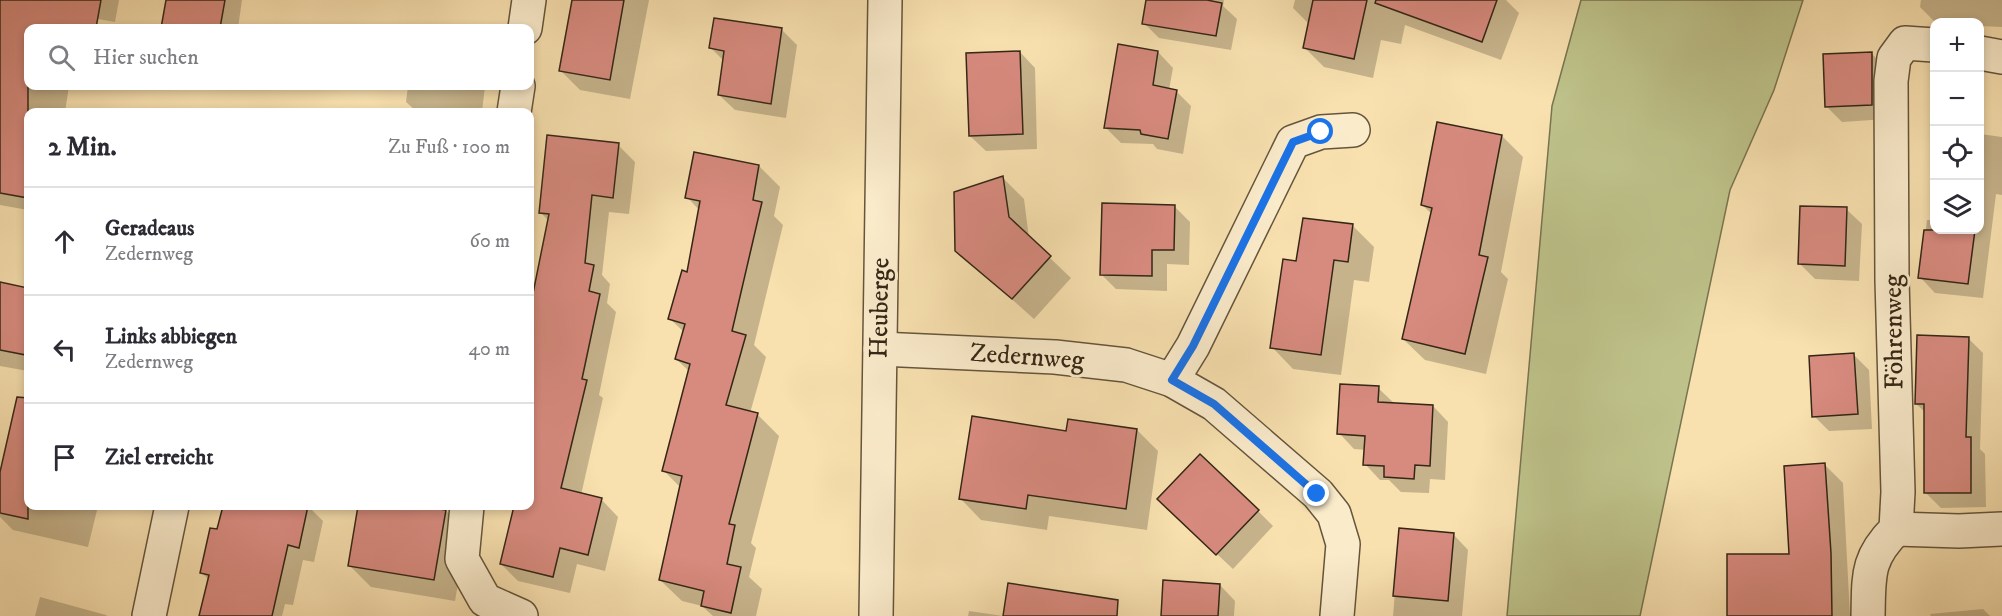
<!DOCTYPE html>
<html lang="de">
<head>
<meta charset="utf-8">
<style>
  body { margin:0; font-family:"IM FELL DW Pica",serif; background:#f7f7f7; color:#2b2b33 }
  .controls { position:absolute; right:18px; top:18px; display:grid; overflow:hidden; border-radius:12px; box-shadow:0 3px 9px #0003 }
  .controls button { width:54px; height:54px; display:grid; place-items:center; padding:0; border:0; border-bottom:2px solid #e1e1e2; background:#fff; color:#2b2b33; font:30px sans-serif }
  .stop { position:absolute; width:18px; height:18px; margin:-14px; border:4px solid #1a73e8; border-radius:50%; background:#fff }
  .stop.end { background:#1a73e8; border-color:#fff; box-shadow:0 2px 6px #0008 }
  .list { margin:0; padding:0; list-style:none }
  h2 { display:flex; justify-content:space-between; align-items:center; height:78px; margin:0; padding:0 24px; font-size:26px }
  h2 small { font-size:20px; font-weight:400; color:#7c7c81 }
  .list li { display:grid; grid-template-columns:39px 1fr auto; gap:18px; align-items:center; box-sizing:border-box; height:108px; padding:0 24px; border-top:2px solid #e1e1e2 }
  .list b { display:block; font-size:22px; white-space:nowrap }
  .list p { margin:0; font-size:20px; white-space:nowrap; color:#7c7c81 }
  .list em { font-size:20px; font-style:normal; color:#7c7c81 }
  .icon { flex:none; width:33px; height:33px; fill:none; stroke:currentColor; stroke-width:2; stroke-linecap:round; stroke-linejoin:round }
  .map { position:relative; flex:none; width:2002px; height:616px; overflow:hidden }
  .search { position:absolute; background:#fff; box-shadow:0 3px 9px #0003; left:24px; top:24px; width:510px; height:66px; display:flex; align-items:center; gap:15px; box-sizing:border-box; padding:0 21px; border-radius:12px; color:#7c7c81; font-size:22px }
  .panel { position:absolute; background:#fff; box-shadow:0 3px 9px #0003; left:24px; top:108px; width:510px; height:402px; border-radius:12px }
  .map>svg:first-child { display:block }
  .green { fill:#bec28a; stroke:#797450; stroke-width:1.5 }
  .shadow { fill:#0003 }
  .building { fill:#d78a7e; stroke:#342716; stroke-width:1.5 }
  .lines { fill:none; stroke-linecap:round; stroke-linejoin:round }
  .minor-casing { stroke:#65553c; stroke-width:36 }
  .minor { stroke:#faebcb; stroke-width:33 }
  .route { stroke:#1a73e8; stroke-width:8 }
  .labels { text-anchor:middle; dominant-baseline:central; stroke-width:6; stroke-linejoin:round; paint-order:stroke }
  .street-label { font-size:26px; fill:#342716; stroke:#faebcb }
</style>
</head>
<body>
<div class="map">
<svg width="2002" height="616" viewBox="0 0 2002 616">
  <rect width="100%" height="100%" fill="#f8e0af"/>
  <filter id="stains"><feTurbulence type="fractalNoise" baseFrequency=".00333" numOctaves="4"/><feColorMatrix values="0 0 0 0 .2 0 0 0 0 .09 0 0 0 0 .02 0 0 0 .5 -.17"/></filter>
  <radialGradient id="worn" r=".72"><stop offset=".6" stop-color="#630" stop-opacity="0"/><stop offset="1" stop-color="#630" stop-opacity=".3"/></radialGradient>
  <path class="green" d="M1581 0H1803L1774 90 1730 190 1640 616H1507L1552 106Z"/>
  <g class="shadow">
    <path d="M34 0H119L115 22 81 16 79 28H28V86H69L65 112H28V210L0 205V28Z"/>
    <path d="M167 0H242L238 28H162Z"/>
    <path d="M573 0H649L630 99 580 90 561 71Z"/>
    <path d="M1148 0H1224L1223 6 1237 19 1231 50 1159 38 1144 23Z"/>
    <path d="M1295 0H1506L1519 13 1501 60 1405 25 1401 44 1381 40 1373 78 1324 67 1305 48 1310 25 1293 8Z"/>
    <path d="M1921 0H2002V27L1980 26V22H1935L1920 7Z"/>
    <path d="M782 30 797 45 786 118 735 110 719 95 724 61 711 48Z"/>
    <path d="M1020 52 1035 68 1037 149 986 151 970 136Z"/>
    <path d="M1158 52 1173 68 1169 90 1176 91 1191 106 1183 154 1157 149 1153 144 1121 143 1105 127Z"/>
    <path d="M1871 53 1886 68 1887 119 1842 122 1826 106Z"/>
    <path d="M408 86H485L482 112H417L406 102Z"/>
    <path d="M1980 134 2002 137V195L1996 194 1983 298 1935 293 1920 277 1927 220H1934V230H1980Z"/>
    <path d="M1502 136 1523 157 1501 272 1508 279 1486 374 1425 360 1403 339 1432 214 1422 205Z"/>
    <path d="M618 145 635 162 629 214 609 212 602 275 610 284 607 303 616 312 599 395 603 398 581 495 601 499 618 517 605 571 577 564 570 593 518 581 501 564 515 506H530V363L533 347 530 343V315L549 221 541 213Z"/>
    <path d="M759 166 780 187 774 216 783 225 754 345 766 357 750 413 758 415 779 436 751 543 756 548 749 577 762 589 756 616H713L702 606 682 601 660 580 681 488 664 471 690 372 676 359 684 332 670 319 688 274 700 211 687 197Z"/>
    <path d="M1003 178 1024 199 1029 238 1071 278 1034 319 957 251Z"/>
    <path d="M1175 207 1190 222 1189 265 1167 264V291L1116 289 1101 274Z"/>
    <path d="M1846 209 1862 224 1859 281 1815 279 1799 263Z"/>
    <path d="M1353 226 1374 247 1369 282 1354 280 1341 375 1293 369 1272 347 1298 262Z"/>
    <path d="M0 284 28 289V371L0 366Z"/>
    <path d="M1968 338 1983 353 1980 449 1985 454 1986 507 1941 508 1926 493 1925 412 1916 404Z"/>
    <path d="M1854 355 1869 370 1872 429 1829 431 1814 416Z"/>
    <path d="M1378 388 1394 403 1433 406 1448 422 1445 480 1430 479 1429 493 1401 492 1389 480H1380L1365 464 1366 450 1354 449 1339 433Z"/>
    <path d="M12 426 28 430V506H98L88 547 13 530 0 517V479Z"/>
    <path d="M1137 430 1158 451 1147 530 1049 516 1047 530 981 520 960 498 1068 432Z"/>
    <path d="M1825 465 1843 483 1850 616H1728L1790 555Z"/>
    <path d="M224 506H308L323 521 314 562 303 560 293 605 285 604 282 616H200L209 580 202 573 219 531Z"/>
    <path d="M360 506H411L446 511 467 533 455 601 371 587 349 565Z"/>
    <path d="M1258 511 1273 526 1233 569 1174 514Z"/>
    <path d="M1400 529 1453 534 1468 550 1462 616H1393Z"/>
    <path d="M1220 585 1235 601 1234 616H1163Z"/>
    <path d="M40 597 106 615 107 616H35Z"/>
    <path d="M1983 609 1990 616H1931L1930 614Z"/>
    <path d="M969 611 1003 616H968Z"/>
  </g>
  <g class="building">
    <path d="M0 0H101L96 28H28V198L0 193Z"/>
    <path d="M166 0H225L220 28H161Z"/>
    <path d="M572 0H624L610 80 559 71Z"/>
    <path d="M1146 0H1207L1222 3 1216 36 1142 24Z"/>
    <path d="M1313 0H1367L1354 59 1303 48Z"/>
    <path d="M1376 0H1497L1482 42 1375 3Z"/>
    <path d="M714 18 782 28 771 104 718 95 724 51 709 48Z"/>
    <path d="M1118 44 1158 51 1153 85 1177 90 1168 139 1141 134 1140 130 1104 128Z"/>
    <path d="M1020 51 1023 134 969 136 966 53Z"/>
    <path d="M1872 52V105L1825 107 1823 54Z"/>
    <path d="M1437 122 1502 135 1479 255 1488 257 1465 354 1402 339 1432 208 1421 205Z"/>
    <path d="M547 135 619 143 613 198 592 195 585 263 594 265 589 291 600 294 582 379 587 380 561 488 602 498 588 555 560 548 553 577 500 564 514 506H530V308L549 214 539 213Z"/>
    <path d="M694 152 759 165 753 200 762 202 732 331 746 335 726 405 758 413 729 524 735 525 727 564 741 567 731 613 701 606 704 591 659 580 682 476 662 471 690 364 675 359 685 324 668 319 682 270 687 272 700 201 685 198Z"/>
    <path d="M1003 176 1009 217 1051 256 1012 299 955 251 954 192Z"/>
    <path d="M1102 203 1175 205 1174 250H1152V276L1100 275Z"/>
    <path d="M1800 206 1847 207 1845 266 1798 264Z"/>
    <path d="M1303 218 1353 224 1348 262 1334 260 1321 355 1270 348 1283 259 1296 261Z"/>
    <path d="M1924 230H1975L1968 284 1918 278Z"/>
    <path d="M0 282 28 288V341L26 355 0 350Z"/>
    <path d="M1917 335 1969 337 1966 437H1971V493H1924V404H1915Z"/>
    <path d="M1854 353 1858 414 1812 417 1809 356Z"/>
    <path d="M1340 384 1379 386 1378 402 1433 405 1430 466 1415 465 1414 479 1384 477V466L1363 465 1365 436 1337 434Z"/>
    <path d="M17 397 28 398V519L0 513V472Z"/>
    <path d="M972 416 1066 431 1068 419 1137 429 1126 509 1028 495 1026 509 959 499Z"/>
    <path d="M1200 454 1259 510 1216 555 1157 499Z"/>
    <path d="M1825 463 1831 553 1832 616H1727V554H1789L1784 466Z"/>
    <path d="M223 506H308L299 548 288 545 272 616H199L209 575 200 573 210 528 217 529Z"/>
    <path d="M358 506H420L446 510 434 580 348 566Z"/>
    <path d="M1399 528 1454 533 1448 601 1393 596Z"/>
    <path d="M1163 580 1220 584 1218 616H1161Z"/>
    <path d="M1008 583 1118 600 1117 616H1003Z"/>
  </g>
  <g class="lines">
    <g class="minor-casing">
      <g id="minor">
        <path d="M525 28 529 0"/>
        <path d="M1980 53 2002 57"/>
        <path d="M514 112 518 86"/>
        <path d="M880 349 1055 357 1126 365 1172 380 1214 404 1318 494 1334 514 1343 544 1337 616"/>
        <path d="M1172 380 1193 346 1293 142 1321 132 1353 130"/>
        <path d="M467 506 462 559 485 600 521 616"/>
        <path d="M1896 529 1959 531 2002 529"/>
        <path d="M149 616 172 506"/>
        <path d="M876 616 885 0"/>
        <path d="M1868 616C1869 576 1866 559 1896 529L1898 492 1892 280 1891 81 1894 58 1905 43 1934 45"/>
      </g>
    </g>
    <use href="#minor" class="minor"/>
  </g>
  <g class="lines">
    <path class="route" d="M1317 494 1214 404 1172 380 1193 346 1293 142 1321 132"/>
  </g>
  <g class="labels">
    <g class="street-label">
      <text transform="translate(880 308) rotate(-89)">Heuberge</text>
      <text transform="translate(1894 332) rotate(-91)">Föhrenweg</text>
      <text transform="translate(1027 357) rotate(4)">Zedernweg</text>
    </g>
  </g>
  <rect width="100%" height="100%" filter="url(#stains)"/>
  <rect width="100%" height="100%" fill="url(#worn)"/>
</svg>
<div class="controls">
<button>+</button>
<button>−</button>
<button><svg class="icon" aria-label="locate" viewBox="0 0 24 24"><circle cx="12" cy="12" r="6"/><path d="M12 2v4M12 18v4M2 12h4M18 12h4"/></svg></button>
<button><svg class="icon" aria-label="layers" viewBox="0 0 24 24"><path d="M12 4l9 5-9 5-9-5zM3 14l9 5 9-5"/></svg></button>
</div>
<div class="stop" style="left:1321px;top:132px"></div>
<div class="stop end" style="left:1317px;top:494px"></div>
<div class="search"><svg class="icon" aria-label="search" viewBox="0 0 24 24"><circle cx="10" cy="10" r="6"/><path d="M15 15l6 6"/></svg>Hier suchen</div>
<section class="panel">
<h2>2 Min.<small>Zu Fuß · 100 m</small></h2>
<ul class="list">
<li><svg class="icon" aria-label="ahead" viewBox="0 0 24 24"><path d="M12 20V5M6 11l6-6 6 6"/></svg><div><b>Geradeaus</b><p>Zedernweg</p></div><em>60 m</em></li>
<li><svg class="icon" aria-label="left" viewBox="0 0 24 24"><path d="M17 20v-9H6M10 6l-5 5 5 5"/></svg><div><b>Links abbiegen</b><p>Zedernweg</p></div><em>40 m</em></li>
<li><svg class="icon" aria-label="arrive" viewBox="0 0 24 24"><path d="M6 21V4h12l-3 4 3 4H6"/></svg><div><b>Ziel erreicht</b></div></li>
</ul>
</section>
</div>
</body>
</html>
